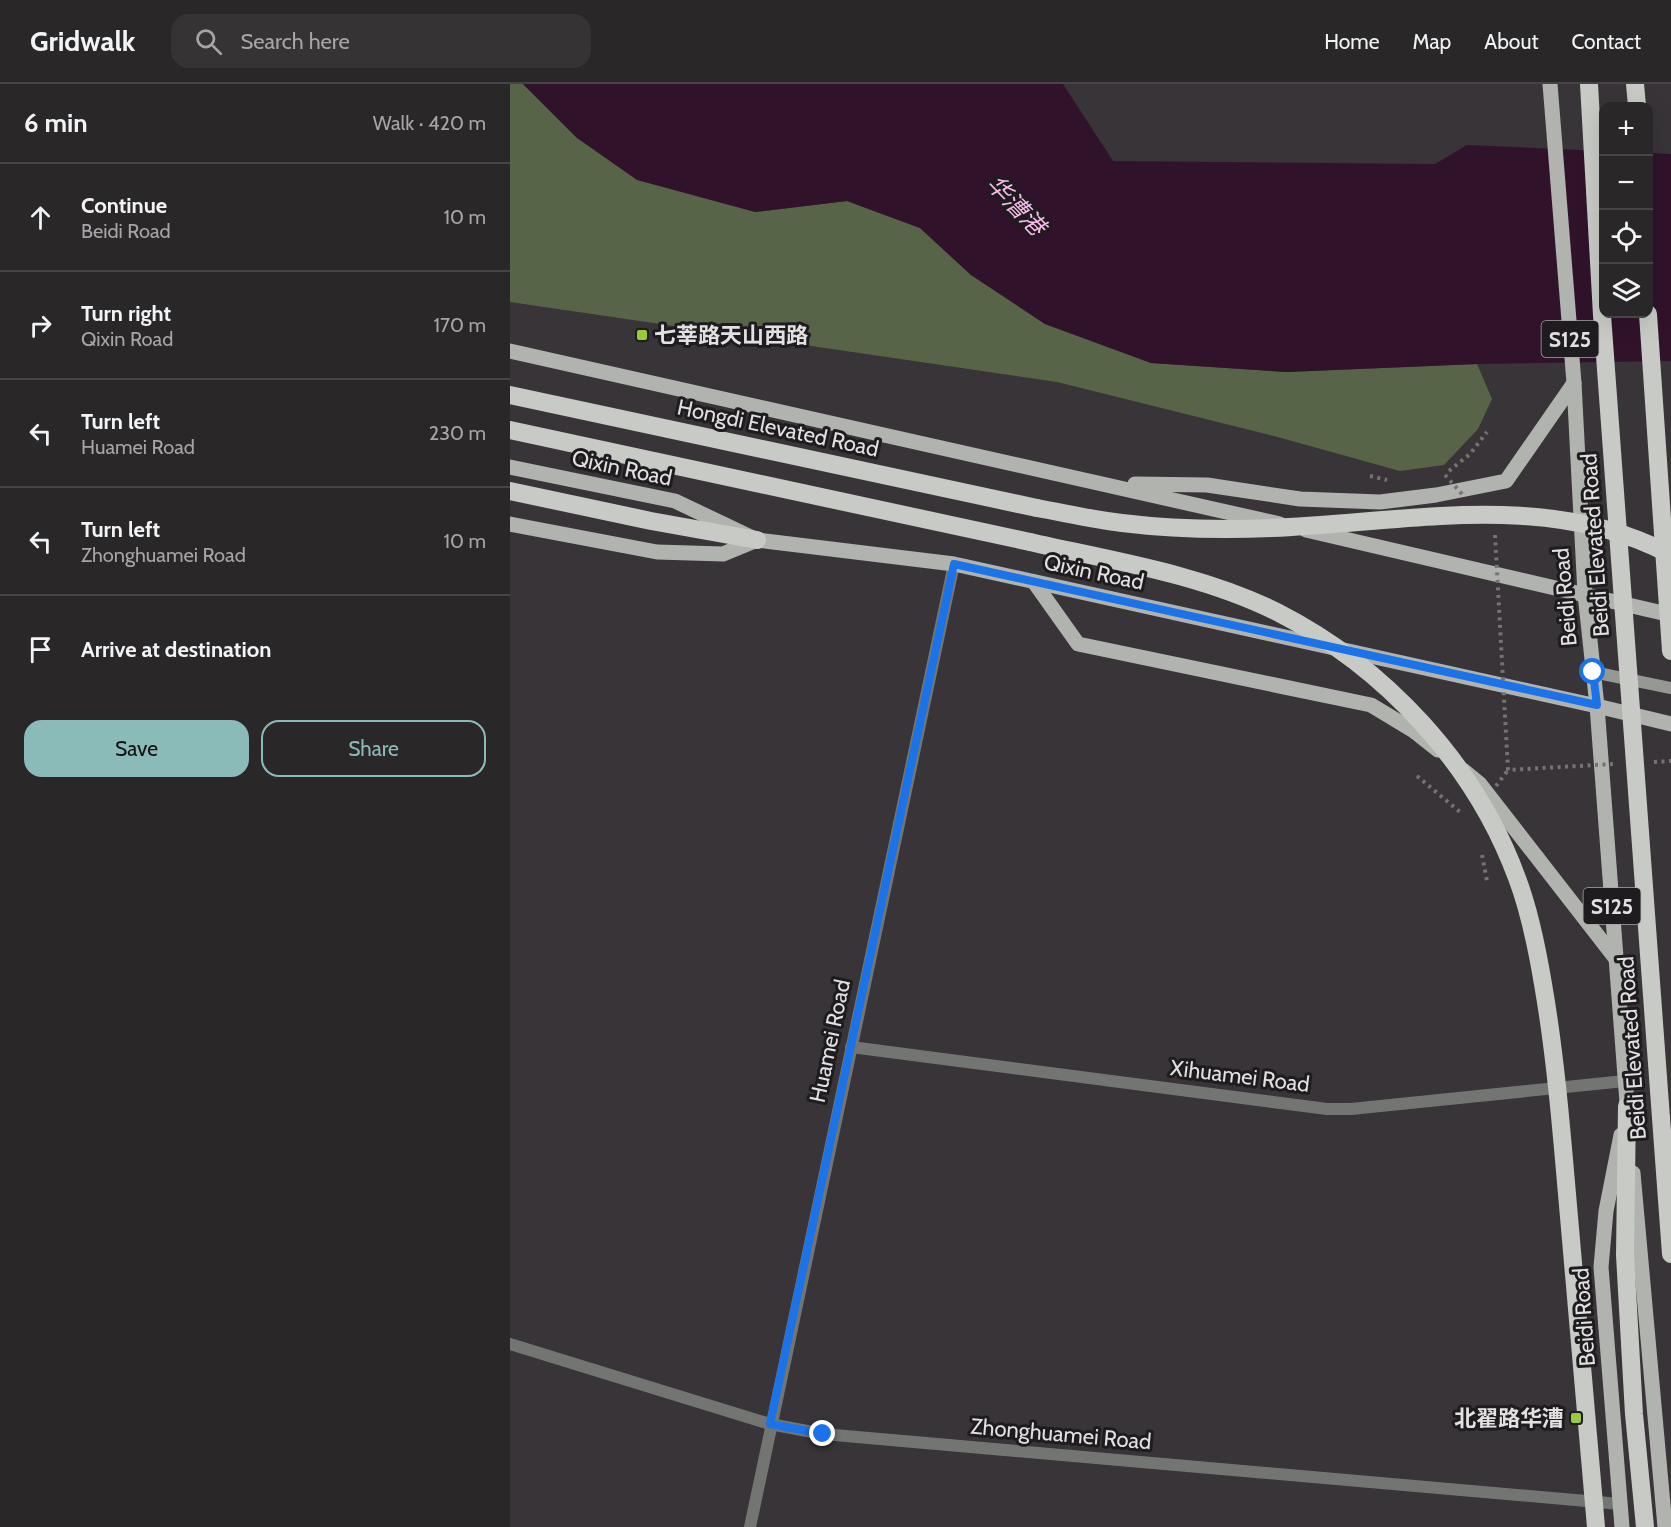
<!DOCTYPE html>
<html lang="en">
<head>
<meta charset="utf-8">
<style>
  body { margin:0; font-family:Cabin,"Noto Sans SC",sans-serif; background:#363335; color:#f1f3f6 }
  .controls { position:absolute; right:18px; top:18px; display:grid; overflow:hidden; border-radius:12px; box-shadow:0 6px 24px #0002 }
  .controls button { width:54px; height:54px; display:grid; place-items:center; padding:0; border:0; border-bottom:2px solid #464446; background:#2a2729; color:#f1f3f6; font:30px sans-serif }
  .stop { position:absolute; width:18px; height:18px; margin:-14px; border:4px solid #1a73e8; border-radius:50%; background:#fff }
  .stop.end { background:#1a73e8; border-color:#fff; box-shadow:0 2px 6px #0008 }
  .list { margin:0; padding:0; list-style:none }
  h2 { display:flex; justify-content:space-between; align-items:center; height:78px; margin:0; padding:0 24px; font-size:26px }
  h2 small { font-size:20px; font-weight:400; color:#a5a5a8 }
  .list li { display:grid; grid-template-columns:39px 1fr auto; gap:18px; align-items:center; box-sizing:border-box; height:108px; padding:0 24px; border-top:2px solid #464446 }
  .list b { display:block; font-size:22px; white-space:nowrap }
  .list p { margin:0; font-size:20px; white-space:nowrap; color:#a5a5a8 }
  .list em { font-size:20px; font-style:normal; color:#a5a5a8 }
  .actions { display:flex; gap:12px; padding:18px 24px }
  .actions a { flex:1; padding:14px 0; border:2px solid #8bbbb9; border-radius:18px; text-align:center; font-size:21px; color:#8bbbb9 }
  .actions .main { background:#8bbbb9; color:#111 }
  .icon { flex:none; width:33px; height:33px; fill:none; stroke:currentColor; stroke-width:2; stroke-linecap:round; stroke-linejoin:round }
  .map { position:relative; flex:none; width:1161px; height:1443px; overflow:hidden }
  header { display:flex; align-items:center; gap:36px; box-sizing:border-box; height:84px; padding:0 30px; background:#2a2729; border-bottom:2px solid #464446 }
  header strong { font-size:28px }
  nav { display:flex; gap:33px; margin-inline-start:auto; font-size:21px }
  .search { width:420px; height:54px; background:#363335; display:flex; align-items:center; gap:15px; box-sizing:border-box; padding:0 21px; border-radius:18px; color:#a5a5a8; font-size:22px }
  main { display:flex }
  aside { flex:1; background:#2a2729 }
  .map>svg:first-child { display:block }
  .green { fill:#586447 }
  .water { fill:#30132b }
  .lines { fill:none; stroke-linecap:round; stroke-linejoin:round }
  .path { stroke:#767275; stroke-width:4; stroke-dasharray:3 4.5; stroke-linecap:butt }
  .street { stroke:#737572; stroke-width:12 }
  .secondary { stroke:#969894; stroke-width:12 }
  .primary { stroke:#b0b3ae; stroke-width:15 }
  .highway { stroke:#c8cbc5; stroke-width:18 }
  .path-bridge { stroke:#767275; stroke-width:4; stroke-dasharray:3 4.5; stroke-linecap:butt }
  .highway-bridge { stroke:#c8cbc5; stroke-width:18 }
  .route { stroke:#1a73e8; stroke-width:8 }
  .poi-dot { fill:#98cb37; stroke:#1e1c1e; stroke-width:2 }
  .labels { text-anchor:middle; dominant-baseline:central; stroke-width:6; stroke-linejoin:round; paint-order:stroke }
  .shield { fill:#1e1c1e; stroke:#a8a5a7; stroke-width:1.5 }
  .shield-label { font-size:21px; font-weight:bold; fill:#e3e0e2 }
  .poi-label { font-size:22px; font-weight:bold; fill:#e3e0e2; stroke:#1e1c1e; text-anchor:start }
  .street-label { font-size:22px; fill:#e3e0e2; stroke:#1e1c1e }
  .water-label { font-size:24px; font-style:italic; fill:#f7bbea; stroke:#1e1c1e }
</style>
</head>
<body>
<header>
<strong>Gridwalk</strong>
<div class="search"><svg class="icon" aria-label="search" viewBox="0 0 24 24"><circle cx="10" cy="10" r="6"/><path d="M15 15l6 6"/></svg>Search here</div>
<nav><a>Home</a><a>Map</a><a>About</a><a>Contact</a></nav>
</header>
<main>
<aside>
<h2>6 min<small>Walk · 420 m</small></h2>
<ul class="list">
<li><svg class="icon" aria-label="ahead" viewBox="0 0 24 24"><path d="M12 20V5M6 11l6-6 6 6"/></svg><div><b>Continue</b><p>Beidi Road</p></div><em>10 m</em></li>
<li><svg class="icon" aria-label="right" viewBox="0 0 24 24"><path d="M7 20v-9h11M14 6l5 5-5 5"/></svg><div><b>Turn right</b><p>Qixin Road</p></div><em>170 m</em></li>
<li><svg class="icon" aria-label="left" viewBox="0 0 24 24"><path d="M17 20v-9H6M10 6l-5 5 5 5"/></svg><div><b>Turn left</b><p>Huamei Road</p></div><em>230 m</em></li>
<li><svg class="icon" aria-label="left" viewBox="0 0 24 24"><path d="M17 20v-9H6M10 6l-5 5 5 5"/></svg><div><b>Turn left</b><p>Zhonghuamei Road</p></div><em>10 m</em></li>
<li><svg class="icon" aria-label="arrive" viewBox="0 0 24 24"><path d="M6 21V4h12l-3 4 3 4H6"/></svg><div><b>Arrive at destination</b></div></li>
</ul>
<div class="actions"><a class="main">Save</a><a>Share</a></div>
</aside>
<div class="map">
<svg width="1161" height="1443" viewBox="0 0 1161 1443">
  <rect width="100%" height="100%" fill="#383437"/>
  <path class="green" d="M0 0H13L67 54 245 128 337 117 410 144 461 191 535 240 641 279 777 288 967 280 982 315 968 345 934 381 890 387 764 352 547 298 0 218Z"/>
  <path class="water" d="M13 0H553L603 77 925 80 957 61 1093 67 1094 230H1138L1139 69 1161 70V277L967 280 777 288 641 279 535 240 461 191 410 144 337 117 245 128 127 96 67 54Z"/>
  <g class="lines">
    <g class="path">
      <path d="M939 387 960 370 977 348"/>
      <path d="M860 392 877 396"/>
      <path d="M907 692 950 728"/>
      <path d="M972 771 977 797"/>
    </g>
    <g class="street">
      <path d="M341 963 817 1025H841L1115 997"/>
      <path d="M0 1260 260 1340 313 1350 1110 1420"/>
      <path d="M240 1443 444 480"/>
    </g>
    <path class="secondary" d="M1083 588 1161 604"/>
    <g class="primary">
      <path d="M1040 0 1064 299 1075 510 1087 622 1118 1032"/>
      <path d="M0 267 770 440"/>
      <path d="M0 383 165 417 247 456 444 480 1087 622 1161 640"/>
      <path d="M625 400 697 401 790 415 870 418 926 411 996 397 1064 299"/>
      <path d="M0 440 147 468 213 470 247 456"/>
      <path d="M796 446 1161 531"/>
      <path d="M524 498 568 560 861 621 904 647 928 666"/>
      <path d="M953 686 970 700 1106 875"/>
      <path d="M1111 1051 1096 1127 1091 1183 1112 1443"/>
      <path d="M1123 1089 1155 1443"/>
    </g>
    <g class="highway">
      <path d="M1125 0 1127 22"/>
      <path d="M0 311 527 424"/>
      <path d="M0 346 520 458"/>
      <path d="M0 407 141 437 247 456"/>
      <path d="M1117 1022 1115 1171 1124 1330 1135 1443"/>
    </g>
    <g class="path-bridge">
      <path d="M935 391 952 410"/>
      <path d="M985 451 998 686 1103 680"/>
      <path d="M1144 678 1161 677"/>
      <path d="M986 702 998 686"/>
    </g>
    <g class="highway-bridge">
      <path d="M1079 0 1092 231 1161 1170"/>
      <path d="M1138 230 1161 567"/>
      <path d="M527 424C555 429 584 436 612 439 661 445 713 446 762 444 894 439 1038 405 1161 471"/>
      <path d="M520 458C603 477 691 490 767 528 875 583 965 680 1007 794 1020 828 1027 864 1033 900 1045 969 1051 1040 1057 1110 1067 1221 1077 1332 1086 1443"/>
    </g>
  </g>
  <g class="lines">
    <path class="route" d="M313 1350 260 1340 444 480 1087 621 1083 588"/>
  </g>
  <g class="poi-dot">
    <rect x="126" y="245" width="12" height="12" rx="3"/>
    <rect x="1060" y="1328" width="12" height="12" rx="3"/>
  </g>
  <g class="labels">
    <g class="shield">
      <rect x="1031.5" y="237" width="57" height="36" rx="4.5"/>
      <rect x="1073.5" y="804" width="57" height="36" rx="4.5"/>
    </g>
    <g class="shield-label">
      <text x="1060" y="255">S125</text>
      <text x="1102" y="822">S125</text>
    </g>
    <g class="poi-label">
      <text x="144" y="251">七莘路天山西路</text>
      <text x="1054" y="1334" text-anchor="end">北翟路华漕</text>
    </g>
    <g class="street-label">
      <text transform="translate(268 344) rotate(12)">Hongdi Elevated Road</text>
      <text transform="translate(112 384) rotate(12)">Qixin Road</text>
      <text transform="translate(1085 461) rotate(-94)">Beidi Elevated Road</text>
      <text transform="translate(584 488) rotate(12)">Qixin Road</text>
      <text transform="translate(1055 513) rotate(-95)">Beidi Road</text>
      <text transform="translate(320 957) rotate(-78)">Huamei Road</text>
      <text transform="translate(1122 964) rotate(-94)">Beidi Elevated Road</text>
      <text transform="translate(730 992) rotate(7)">Xihuamei Road</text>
      <text transform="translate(1074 1233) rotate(-94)">Beidi Road</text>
      <text transform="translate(551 1350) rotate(5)">Zhonghuamei Road</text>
    </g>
    <g class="water-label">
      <text transform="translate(506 121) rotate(46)">华漕港</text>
    </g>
  </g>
</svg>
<div class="controls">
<button>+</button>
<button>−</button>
<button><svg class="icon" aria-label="locate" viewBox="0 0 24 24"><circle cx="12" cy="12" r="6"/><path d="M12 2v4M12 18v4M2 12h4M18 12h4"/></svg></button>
<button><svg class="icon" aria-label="layers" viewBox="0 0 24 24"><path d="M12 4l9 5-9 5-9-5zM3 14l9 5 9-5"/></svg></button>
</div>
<div class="stop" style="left:1083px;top:588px"></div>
<div class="stop end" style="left:313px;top:1350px"></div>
</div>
</main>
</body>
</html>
